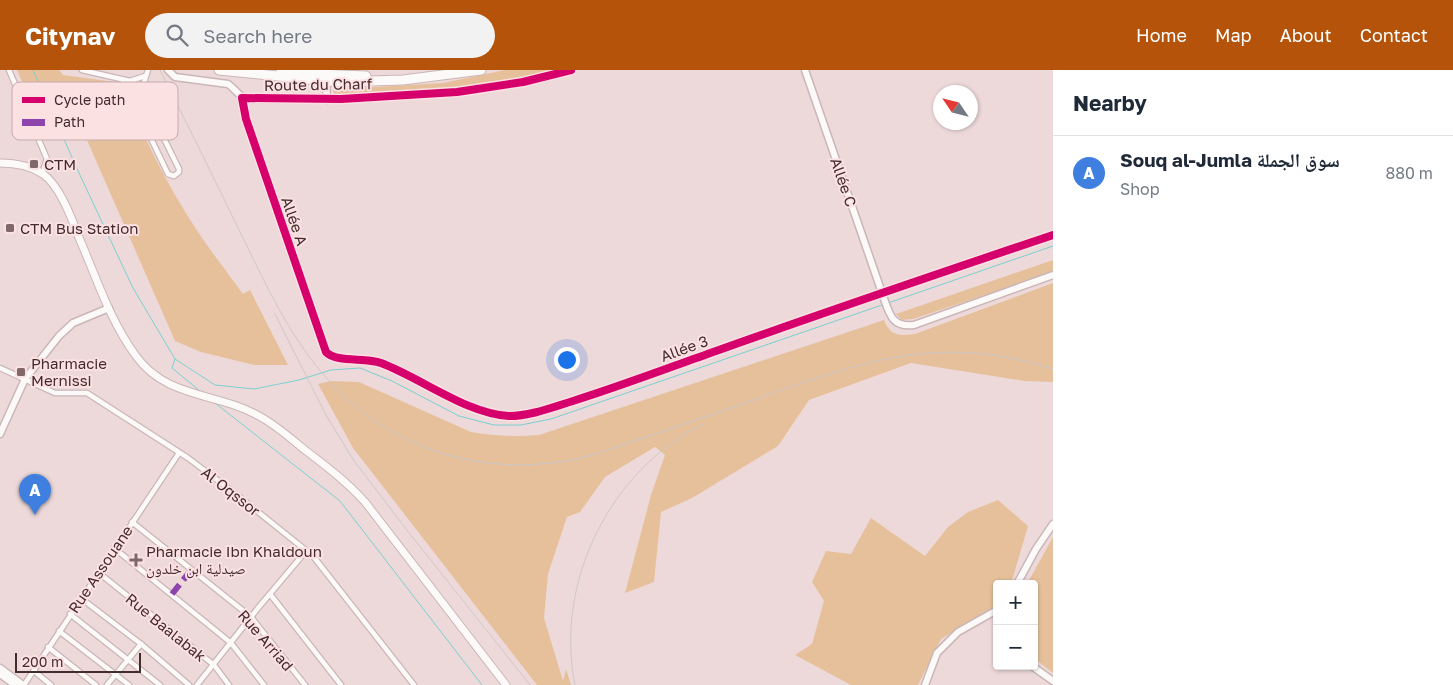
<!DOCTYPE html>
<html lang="en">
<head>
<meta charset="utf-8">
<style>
  body { margin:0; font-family:"Golos Text","Noto Naskh Arabic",sans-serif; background:#f2f2f3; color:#1f2937 }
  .controls { position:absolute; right:15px; bottom:15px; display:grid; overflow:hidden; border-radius:5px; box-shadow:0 1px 4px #0004 }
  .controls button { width:45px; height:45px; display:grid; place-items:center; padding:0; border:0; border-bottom:1px solid #e0e1e3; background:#fff; color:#1f2937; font:25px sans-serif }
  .compass { position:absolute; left:933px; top:15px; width:45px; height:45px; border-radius:50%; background:#fff; box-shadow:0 1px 4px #0004; rotate:305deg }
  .scale { position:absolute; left:15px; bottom:12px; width:126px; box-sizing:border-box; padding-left:5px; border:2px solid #442b2d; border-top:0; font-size:14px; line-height:18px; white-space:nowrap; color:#442b2d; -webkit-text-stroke:4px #fce1e2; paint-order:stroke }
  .you { position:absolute; left:566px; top:289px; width:18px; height:18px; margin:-12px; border:4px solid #fff; border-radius:50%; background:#1a73e8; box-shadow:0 0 0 8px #1a73e833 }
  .badge { display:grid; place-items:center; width:32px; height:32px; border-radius:50%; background:#b45309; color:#fff; font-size:16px; font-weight:700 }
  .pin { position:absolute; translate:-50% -41px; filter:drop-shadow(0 1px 2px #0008) }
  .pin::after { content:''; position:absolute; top:26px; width:18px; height:15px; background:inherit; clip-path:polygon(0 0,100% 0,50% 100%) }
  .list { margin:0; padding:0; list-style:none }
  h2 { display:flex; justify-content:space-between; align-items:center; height:65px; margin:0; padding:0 20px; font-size:21px }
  h2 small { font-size:16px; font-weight:400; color:#747a83 }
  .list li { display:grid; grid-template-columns:32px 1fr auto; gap:15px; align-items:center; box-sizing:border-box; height:75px; padding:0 20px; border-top:1px solid #e0e1e3 }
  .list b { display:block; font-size:19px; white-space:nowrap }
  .list p { margin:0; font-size:16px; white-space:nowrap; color:#747a83 }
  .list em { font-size:16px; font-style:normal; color:#747a83 }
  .icon { flex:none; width:28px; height:28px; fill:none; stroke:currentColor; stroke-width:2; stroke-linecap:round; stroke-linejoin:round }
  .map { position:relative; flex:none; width:1053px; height:615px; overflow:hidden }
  header { display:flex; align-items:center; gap:30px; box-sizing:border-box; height:70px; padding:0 25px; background:#b45309; color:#fff }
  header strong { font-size:24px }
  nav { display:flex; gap:28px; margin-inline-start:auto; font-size:18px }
  .search { width:350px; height:45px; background:#f2f2f3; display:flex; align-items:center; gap:12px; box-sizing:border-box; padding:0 18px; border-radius:28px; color:#747a83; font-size:19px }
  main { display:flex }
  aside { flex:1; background:#fff }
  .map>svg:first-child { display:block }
  .green { fill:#e6c09a }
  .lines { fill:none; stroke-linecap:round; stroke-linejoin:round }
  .stream { stroke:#7ad0cf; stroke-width:1 }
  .street-casing { stroke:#cbb6b7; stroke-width:7 }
  .secondary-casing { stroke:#cbb6b7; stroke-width:9 }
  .primary-casing { stroke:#cbb6b7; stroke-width:9 }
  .highway-casing { stroke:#cbb6b7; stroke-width:11 }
  .street { stroke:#fcf9f9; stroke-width:4.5 }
  .secondary { stroke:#fcf9f9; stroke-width:6 }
  .primary { stroke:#fcf9f9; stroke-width:7 }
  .highway { stroke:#fcf9f9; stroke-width:9 }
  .rail { stroke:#cec8c8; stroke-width:1 }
  .quiet { stroke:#8e44ad; stroke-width:6; stroke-dasharray:12 6; stroke-linecap:butt }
  .cycleway-casing { stroke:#fce1e2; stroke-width:11 }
  .cycleway { stroke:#d6006c; stroke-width:8 }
  .poi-dot { fill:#80686a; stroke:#fce1e2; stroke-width:2 }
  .labels { text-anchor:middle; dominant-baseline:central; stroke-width:4; stroke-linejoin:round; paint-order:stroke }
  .street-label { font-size:15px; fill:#442b2d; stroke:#fce1e2 }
  .poi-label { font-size:15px; fill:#442b2d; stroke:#fce1e2; text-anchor:start }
  .key { fill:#fce1e2; stroke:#c5aaac; stroke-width:1 }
  .key-label { font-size:14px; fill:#442b2d }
</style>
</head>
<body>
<header>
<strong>Citynav</strong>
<div class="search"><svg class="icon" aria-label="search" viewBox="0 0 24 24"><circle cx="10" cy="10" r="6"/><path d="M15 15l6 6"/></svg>Search here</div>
<nav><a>Home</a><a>Map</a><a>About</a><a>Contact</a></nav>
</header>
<main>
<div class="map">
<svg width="1053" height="615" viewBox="0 0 1053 615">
  <rect width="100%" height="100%" fill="#eed9da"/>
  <g class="green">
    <path d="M17 0H59L63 5 122 13C142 65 167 115 198 162 212 183 228 203 243 224L250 220 288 295H254L201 282 175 271 69 29 60 26 41 33 38 28 30 30Z"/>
    <path d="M505 0H556L501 14 447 20 334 26 333 17H375L443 13Z"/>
    <path d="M1053 190V202L913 249 902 250 896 244Z"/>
    <path d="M1053 213V312L1025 311 911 293 809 330 778 376 692 428 661 442 654 512 625 523 651 425 665 385 655 377 605 407 580 442 567 447 548 504 544 548 563 611 566 599 571 615H537L353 378 318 314 331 311 359 312 471 362C495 366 516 367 539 365L884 250C890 266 899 266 915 264Z"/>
    <path d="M998 430 1028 456 1011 514H997V536L941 569 918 615H851L795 585 812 574 824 531 812 512 826 481 851 484 871 448 925 486 948 457 968 442Z"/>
    <path d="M1053 467V603L1034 588V514H1027Z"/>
  </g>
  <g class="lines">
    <g class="stream">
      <path d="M33 0 79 103 133 218 175 289 172 298 200 321"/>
      <path d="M888 233 1053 176"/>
      <path d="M175 289 215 315 254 319 299 310 331 300 360 298 392 311 459 346 494 355H521L551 349 882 235"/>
      <path d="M215 333 340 431 482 615"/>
    </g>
    <g class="street-casing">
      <g id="street">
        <path d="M9 0 47 89 42 104"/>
        <path d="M82 0 130 11 145 6"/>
        <path d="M123 10 168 104 174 106 179 102V99L141 22 148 0"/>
        <path d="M242 28 246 49 326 282C335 293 366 287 381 293 419 306 471 348 512 346 537 345 562 335 586 327L1053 165"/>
        <path d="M0 298 55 323H87L188 388 232 421 313 486 414 615"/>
        <path d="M132 452 251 547 305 615"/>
        <path d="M114 478 231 573 264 615"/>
        <path d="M99 503 214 595 229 615"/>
        <path d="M270 524 341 615"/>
        <path d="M82 529 141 574 189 615"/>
        <path d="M70 544 160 615"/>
        <path d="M59 561 129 615"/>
        <path d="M48 577 96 615"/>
        <path d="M34 601 51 615"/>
        <path d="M24 615 179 383"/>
        <path d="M107 615 141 574"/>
        <path d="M197 615 258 538 306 481"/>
      </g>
    </g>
    <g class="secondary-casing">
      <g id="secondary">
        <path d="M168 0 175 7 228 14C236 19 238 27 248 29H341L457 22 523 12 571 0"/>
        <path d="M805 0 882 223C889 241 890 258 914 255L1053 205"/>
        <path d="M326 11 327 30"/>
        <path d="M0 364 25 309 59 266 73 253 109 238"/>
        <path d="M1017 514 1036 479 1053 454"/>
        <path d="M1032 596 1053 611"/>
        <path d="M0 598 23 615"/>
        <path d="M0 604 15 615"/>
        <path d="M925 615 937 583 958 562 997 540"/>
      </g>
    </g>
    <g class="primary-casing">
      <path id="primary" d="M0 93C14 93 31 96 43 104 61 117 72 150 80 170 97 209 110 251 136 286 167 329 217 322 259 346 276 355 290 368 305 380 326 396 347 412 365 432L506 615"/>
    </g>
    <g class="highway-casing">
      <g id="highway">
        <path d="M219 0 337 12 403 10 481 0"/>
        <path d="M281 0 316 4 366 6"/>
      </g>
    </g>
    <use href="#street" class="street"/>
    <use href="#secondary" class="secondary"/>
    <use href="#primary" class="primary"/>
    <use href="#highway" class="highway"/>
    <g class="rail">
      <path d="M160 0C187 54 214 108 240 162 261 204 280 247 308 285 368 367 458 406 559 392 584 389 610 379 634 371 683 355 731 338 779 321 877 286 950 266 1053 299"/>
      <path d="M275 244 326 345 354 391 410 464 530 615"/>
      <path d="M575 615C554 513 610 399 704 354"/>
    </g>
    <path class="quiet" d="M172 524 192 499"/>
    <g class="cycleway-casing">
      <path id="cycleway" d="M571 0 523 12 457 22 341 29 242 28 246 49 326 282C336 293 366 287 381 293 421 308 467 344 509 346 531 346 553 337 573 331 621 316 668 298 716 281 828 241 940 203 1053 165"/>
    </g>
    <use href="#cycleway" class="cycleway"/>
  </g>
  <g class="poi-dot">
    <rect x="29" y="89" width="10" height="10" rx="2.5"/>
    <rect x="5" y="153" width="10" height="10" rx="2.5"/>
    <rect x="16" y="297" width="10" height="10" rx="2.5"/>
    <path d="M133.5 482.5h5v5h5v5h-5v5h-5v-5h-5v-5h5z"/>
  </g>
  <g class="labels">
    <g class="street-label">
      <text transform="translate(318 14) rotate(-1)">Route du Charf</text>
      <text transform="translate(844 112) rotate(71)">Allée C</text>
      <text transform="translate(295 151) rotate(71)">Allée A</text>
      <text transform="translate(684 278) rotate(-20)">Allée 3</text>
      <text transform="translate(231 421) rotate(38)">Al Oqssor</text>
      <text transform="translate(100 499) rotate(-56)">Rue Assouane</text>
      <text transform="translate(166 557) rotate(39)">Rue Baalabak</text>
      <text transform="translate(266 570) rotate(49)">Rue Arriad</text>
    </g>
    <g class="poi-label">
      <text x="44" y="94">CTM</text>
      <text x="20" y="158">CTM Bus Station</text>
      <text x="31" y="293">Pharmacie<tspan x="31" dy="17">Mernissi</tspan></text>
      <text x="146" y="481">Pharmacie Ibn Khaldoun<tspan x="146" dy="17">صيدلية ابن خلدون</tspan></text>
    </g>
  </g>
  <rect x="12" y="12" width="166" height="58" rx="8" class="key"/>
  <rect x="22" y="27" width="23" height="6" fill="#d6006c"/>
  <rect x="22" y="49" width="23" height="7" fill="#8e44ad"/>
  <g class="key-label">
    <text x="54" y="35">Cycle path</text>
    <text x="54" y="57">Path</text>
  </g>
</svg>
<div class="controls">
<button>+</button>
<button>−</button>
</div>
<svg class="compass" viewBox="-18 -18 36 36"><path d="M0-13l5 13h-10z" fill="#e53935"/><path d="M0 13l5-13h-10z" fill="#747a83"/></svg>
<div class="scale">200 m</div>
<div class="you"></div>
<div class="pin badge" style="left:35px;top:445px;background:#3f7fe0">A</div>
</div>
<aside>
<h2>Nearby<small></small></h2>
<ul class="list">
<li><span class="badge" style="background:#3f7fe0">A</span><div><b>Souq al-Jumla سوق الجملة</b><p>Shop</p></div><em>880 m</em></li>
</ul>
</aside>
</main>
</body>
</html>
